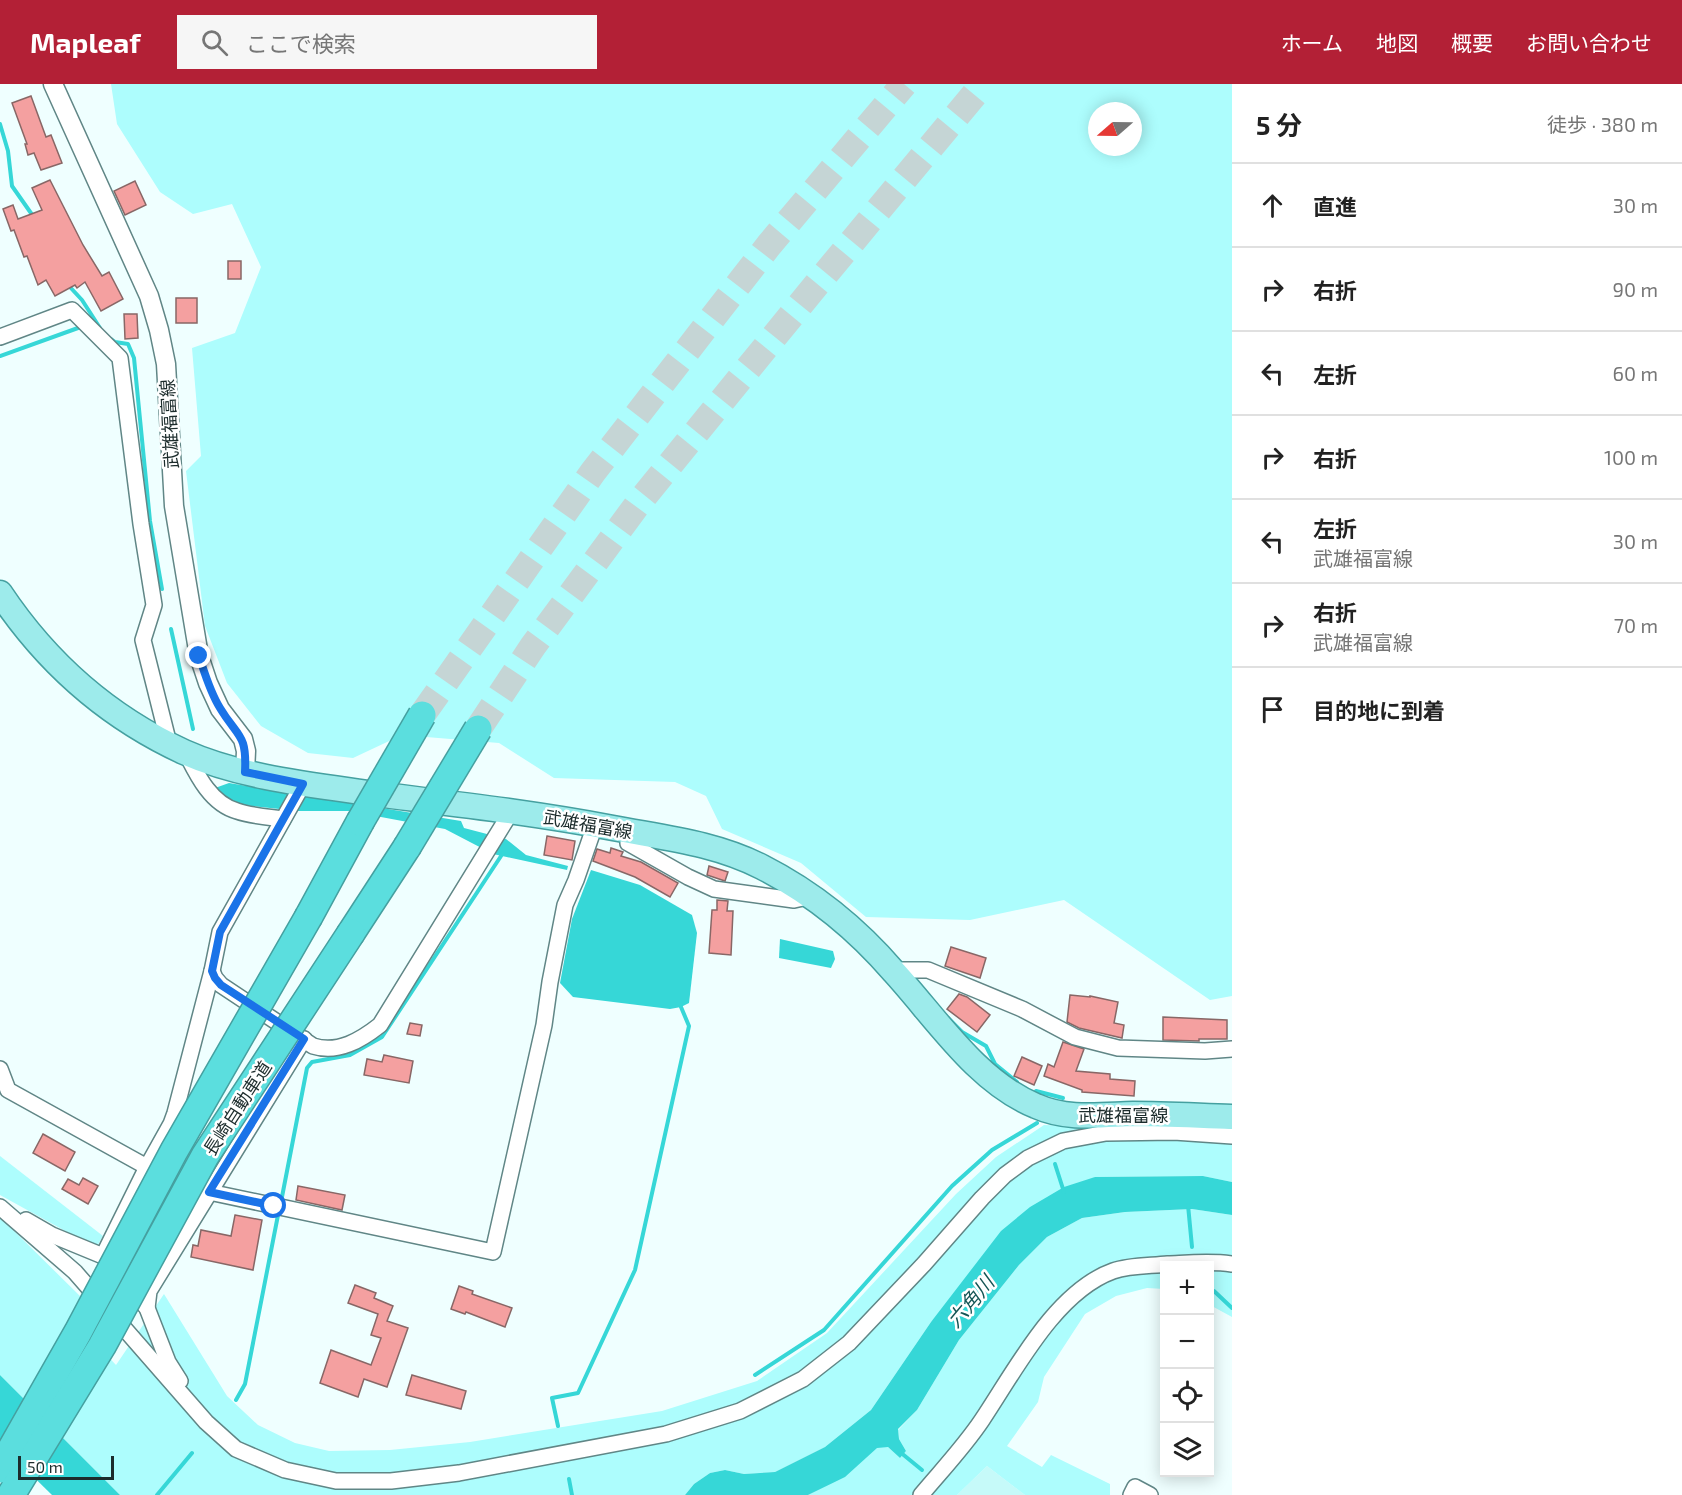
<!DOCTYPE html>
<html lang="ja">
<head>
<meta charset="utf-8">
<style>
  body { margin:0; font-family:"Exo 2","Noto Sans JP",sans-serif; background:#f6f6f6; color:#222 }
  .controls { position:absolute; right:18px; bottom:18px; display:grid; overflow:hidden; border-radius:0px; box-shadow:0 3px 15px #0003 }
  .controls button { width:54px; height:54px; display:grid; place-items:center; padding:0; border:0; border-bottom:2px solid #e0e0e0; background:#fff; color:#222; font:30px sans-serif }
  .compass { position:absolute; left:1088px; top:18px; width:54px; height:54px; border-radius:50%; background:#fff; box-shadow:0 3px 15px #0003; rotate:250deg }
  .scale { position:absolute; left:18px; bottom:15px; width:96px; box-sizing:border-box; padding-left:6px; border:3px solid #1c2c2c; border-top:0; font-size:16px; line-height:21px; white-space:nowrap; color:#1c2c2c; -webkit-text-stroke:4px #fff; paint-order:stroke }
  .stop { position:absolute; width:18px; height:18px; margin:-14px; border:4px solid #1a73e8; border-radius:50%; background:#fff }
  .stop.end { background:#1a73e8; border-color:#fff; box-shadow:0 2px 6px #0008 }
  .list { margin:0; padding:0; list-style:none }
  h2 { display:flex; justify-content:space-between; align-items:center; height:78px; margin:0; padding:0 24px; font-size:26px }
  h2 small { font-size:20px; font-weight:400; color:#767676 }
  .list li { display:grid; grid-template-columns:39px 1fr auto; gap:18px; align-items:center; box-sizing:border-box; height:84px; padding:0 24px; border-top:2px solid #e0e0e0 }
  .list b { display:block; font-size:22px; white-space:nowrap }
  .list p { margin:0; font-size:20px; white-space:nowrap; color:#767676 }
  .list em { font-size:20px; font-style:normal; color:#767676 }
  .icon { flex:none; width:33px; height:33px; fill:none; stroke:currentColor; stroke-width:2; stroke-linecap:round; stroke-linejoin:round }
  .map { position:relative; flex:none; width:1232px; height:1411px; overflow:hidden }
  header { display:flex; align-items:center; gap:36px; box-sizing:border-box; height:84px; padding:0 30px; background:#b32036; color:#fff }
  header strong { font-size:28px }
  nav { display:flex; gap:33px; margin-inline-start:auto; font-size:21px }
  .search { width:420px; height:54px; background:#f6f6f6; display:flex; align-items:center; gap:15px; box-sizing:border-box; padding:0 21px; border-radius:0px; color:#767676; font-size:22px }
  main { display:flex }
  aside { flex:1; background:#fff }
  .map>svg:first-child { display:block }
  .built { fill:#c6faf9 }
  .green { fill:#adfdfd; fill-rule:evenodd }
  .water { fill:#36d7d7 }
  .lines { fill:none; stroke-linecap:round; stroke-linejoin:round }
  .stream { stroke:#36d7d7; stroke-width:4 }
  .building { fill:#f4a0a0; stroke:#886766; stroke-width:1.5 }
  .motorway-tunnel { stroke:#c5d5d5; stroke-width:27; stroke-dasharray:27 14; stroke-linecap:butt }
  .minor-casing { stroke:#608686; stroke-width:18 }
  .tertiary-casing { stroke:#608686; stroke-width:21 }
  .primary-casing { stroke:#45a0a0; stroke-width:27 }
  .motorway-casing { stroke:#45a0a0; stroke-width:30 }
  .minor { stroke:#fff; stroke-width:15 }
  .tertiary { stroke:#fff; stroke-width:18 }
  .primary { stroke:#9debeb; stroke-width:24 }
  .motorway { stroke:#5bdede; stroke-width:27 }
  .motorway-bridge-casing { stroke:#45a0a0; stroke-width:30; stroke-linecap:butt }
  .motorway-bridge { stroke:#5bdede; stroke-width:27 }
  .route { stroke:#1a73e8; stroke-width:8 }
  .labels { text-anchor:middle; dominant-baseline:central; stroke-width:5; stroke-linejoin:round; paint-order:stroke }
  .street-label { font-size:18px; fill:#1c2c2c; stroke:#fff }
  .water-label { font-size:20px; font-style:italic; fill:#145555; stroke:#fff }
</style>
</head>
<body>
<header>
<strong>Mapleaf</strong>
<div class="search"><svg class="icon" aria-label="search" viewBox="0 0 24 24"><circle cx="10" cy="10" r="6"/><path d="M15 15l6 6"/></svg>ここで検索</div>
<nav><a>ホーム</a><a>地図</a><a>概要</a><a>お問い合わせ</a></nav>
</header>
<main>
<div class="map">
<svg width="1232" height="1411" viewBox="0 0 1232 1411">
  <rect width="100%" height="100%" fill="#efffff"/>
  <path class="built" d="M987 1382 1025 1411H957Z"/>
  <g class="green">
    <path d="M111 0H1232V912L1210 916 1064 816 970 836 866 833 801 779 722 745 706 712 675 698 554 694 499 659 402 651 353 674 308 669 261 642 227 599 205 542 186 387 201 372 192 264 235 249 261 183 232 120 193 130 160 108 117 40ZM1097 27H1133V63H1097Z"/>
    <path d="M1044 1041 1108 1043 1232 1058V1098L1203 1092 1095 1093 931 1238 871 1326 825 1363 775 1388 744 1390 725 1386 710 1389 694 1400 685 1411H120L0 1291V1133L82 1214 70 1232 116 1281 164 1210 227 1312 258 1341 295 1359 329 1367 390 1366 470 1358 662 1327 757 1297 827 1249 956 1110 996 1073Z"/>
    <path d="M0 1072 103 1152 96 1164 0 1111Z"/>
    <path d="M1192 1125 1232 1131V1233L1210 1221V1182H1164V1205L1147 1204 1116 1212 1085 1230 1044 1293 1038 1318 1007 1362 1042 1383 1051 1371 1110 1400V1411H1025L987 1382 957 1411H808L845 1392 877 1363H888L900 1374 906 1367 899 1355 898 1346 917 1326 959 1256 1019 1181 1047 1153 1082 1134 1125 1128Z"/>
  </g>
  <g class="water">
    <path d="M229 699 461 737 464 744 506 755 526 771 568 782 567 786 493 770 445 745 349 727H298L242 721 224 714 215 704Z"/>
    <path d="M591 786 640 801 692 831 697 849 689 919 681 923 670 925 573 913 560 899 572 835Z"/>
    <path d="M780 855 833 867 835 875 831 884 779 874Z"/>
    <path d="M1203 1092 1232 1098V1131L1192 1125 1125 1128 1082 1134 1047 1153 1019 1181 959 1256 917 1326 898 1345 899 1355 906 1367 900 1374 888 1363 877 1364 845 1393 808 1411H685L694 1400 710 1389 725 1386 744 1390 775 1388 825 1363 871 1326 931 1238 1001 1147 1030 1123 1064 1103 1095 1093Z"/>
    <path d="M0 1291 120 1411H52L0 1360Z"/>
  </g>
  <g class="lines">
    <g class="stream">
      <path d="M0 40 8 67 12 102 33 132"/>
      <path d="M69 202 82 216 100 244"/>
      <path d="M111 255 115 258 128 260 134 274 150 437 162 505"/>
      <path d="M0 272 78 244"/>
      <path d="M171 545 193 645"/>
      <path d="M948 934 962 948 986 962 995 980 1017 998"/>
      <path d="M1036 1007 1063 1014"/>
      <path d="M1055 1080 1064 1108"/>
      <path d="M281 1118 307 984 312 978 350 971 382 953 503 769"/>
      <path d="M1188 1121 1192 1163"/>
      <path d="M1210 1207H1214L1232 1224"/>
      <path d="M755 1291 824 1246 952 1102 992 1066 1037 1039"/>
      <path d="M236 1316 245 1300 279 1126"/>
      <path d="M558 1342 552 1314 578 1309 635 1186 689 942 681 923"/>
      <path d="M900 1368 922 1386"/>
      <path d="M569 1395 572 1411"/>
      <path d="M157 1411 192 1369"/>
    </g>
  </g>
  <g class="building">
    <path d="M31 12 46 53 51 51 62 79 41 86 34 69 28 71 25 60H27L12 19Z"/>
    <path d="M50 96 83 161 102 192 109 188 123 215 101 227 85 198 77 204 75 201 55 212 46 196 38 201 27 172 24 173 14 146 11 147 3 125 13 121 18 135 42 126 32 104Z"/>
    <path d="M135 97 146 121 125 131 114 107Z"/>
    <rect x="228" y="177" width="13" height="18"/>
    <rect x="176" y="214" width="21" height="25"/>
    <path d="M124 230H137L138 254 125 255Z"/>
    <path d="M547 752 575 757 572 776 544 771Z"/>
    <path d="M611 764 623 768 621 772 641 778 678 799 670 813 635 793 593 777 597 765 610 769Z"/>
    <path d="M709 782 728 788 725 797 707 791Z"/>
    <path d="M717 816 728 817 727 827H733L731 871 709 869 712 826H717Z"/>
    <path d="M951 863 986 874 980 894 945 882Z"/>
    <path d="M959 910 967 913 990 931 977 948 947 925Z"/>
    <path d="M1070 911 1090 913V912L1118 918 1114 939 1124 941 1122 954 1079 944 1067 938Z"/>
    <path d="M1163 933 1227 936V955H1199V957L1163 956Z"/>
    <path d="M410 939 422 941 420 952 407 950Z"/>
    <path d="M1063 958 1084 965 1076 987 1110 990V995L1135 997 1134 1012 1082 1008V1006L1044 992 1048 980 1054 983Z"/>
    <path d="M384 971 413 977 409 999 364 991 367 975 382 978Z"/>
    <path d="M1022 973 1042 982 1034 1001 1014 992Z"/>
    <path d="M43 1050 75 1068 65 1087 33 1069Z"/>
    <path d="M83 1094 98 1102 88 1120 62 1105 68 1095 79 1101Z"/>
    <path d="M298 1102 345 1111 342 1126 296 1116Z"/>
    <path d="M235 1131 262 1136 253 1186 191 1173 193 1161 198 1162 201 1146 231 1152Z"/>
    <path d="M355 1201 376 1209 374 1214 393 1222 387 1237 408 1244 387 1303 364 1295 358 1313 320 1299 331 1266 371 1281 381 1254 371 1251 378 1230 348 1219Z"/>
    <path d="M459 1202 473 1207 472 1210 512 1224 505 1243 466 1228 465 1230 451 1225Z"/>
    <path d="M412 1291 466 1307 461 1325 406 1311Z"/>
  </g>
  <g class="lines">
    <g class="motorway-tunnel">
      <path d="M422 631 593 388 769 161 904 0"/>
      <path d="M478 645 533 562 637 421 817 200 983 0"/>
    </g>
    <g class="minor-casing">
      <g id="minor">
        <path d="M0 253 72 226 120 274 141 440 154 521 143 556 169 660"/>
        <path d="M186 669C197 691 211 720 237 727 251 732 268 733 283 735"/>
        <path d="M629 747 628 759 688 793 714 805 794 816 812 812"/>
        <path d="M893 886H928L1022 925 1075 953 1118 964 1205 967 1232 965"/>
        <path d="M212 887 215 894 221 901 313 962C338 970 361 956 380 941L511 728"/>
        <path d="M0 985 8 1006 147 1083 171 1040 175 1029 212 887 220 848 303 700"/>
        <path d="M209 1108 493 1168 544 941 550 898 565 821 576 796 595 741"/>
        <path d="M0 1123 75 1188 206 1338 236 1365 285 1386 336 1397H391L459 1389 666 1350 740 1327 803 1295 849 1259 924 1180 982 1114 1005 1091 1028 1074 1063 1057 1106 1049 1174 1048 1232 1052"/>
        <path d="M26 1136 52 1151 103 1172 116 1187"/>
        <path d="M103 1172 147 1083"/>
        <path d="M141 1217 147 1224 168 1278 180 1297"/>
        <path d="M147 1224 149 1207 304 955"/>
        <path d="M921 1411C941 1387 964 1363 982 1336 1015 1287 1055 1208 1113 1187 1130 1181 1150 1182 1168 1180 1190 1179 1211 1177 1232 1180"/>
        <path d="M1131 1411 1135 1403 1150 1411"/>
      </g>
    </g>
    <g class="tertiary-casing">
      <path id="tertiary" d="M53 0 149 212 159 246 166 280 174 422 199 572 208 599 220 625 243 655 246 667 245 688"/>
    </g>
    <g class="primary-casing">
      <path id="primary" d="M0 509C46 578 108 633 184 668 242 694 314 701 376 710 455 720 535 729 613 744 665 754 715 759 762 783 813 809 857 845 894 888 936 934 977 998 1036 1022 1067 1036 1100 1031 1133 1030 1166 1030 1199 1032 1232 1033"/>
    </g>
    <g class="motorway-casing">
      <g id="motorway">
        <path d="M309 832 360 738"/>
        <path d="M351 849 407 763"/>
      </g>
    </g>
    <use href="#minor" class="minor"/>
    <use href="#tertiary" class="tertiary"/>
    <use href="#primary" class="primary"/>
    <use href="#motorway" class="motorway"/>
    <g class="motorway-bridge-casing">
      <g id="motorway-bridge">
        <path d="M360 738 422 631"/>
        <path d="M407 763 478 645"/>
        <path d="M0 1385 78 1248 174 1067 309 832"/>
        <path d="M11 1411 102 1262 205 1072 351 849"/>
      </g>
    </g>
    <use href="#motorway-bridge" class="motorway-bridge"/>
  </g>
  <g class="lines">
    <path class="route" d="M199 572C205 590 210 608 220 624 238 654 247 649 245 688L303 700 220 848 212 887 215 894 221 901 304 955 209 1108 274 1122"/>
  </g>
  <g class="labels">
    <g class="street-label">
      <text transform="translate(169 340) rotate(-93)">武雄福富線</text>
      <text transform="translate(588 740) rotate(10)">武雄福富線</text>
      <text transform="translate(237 1024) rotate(-57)">長崎自動車道</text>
      <text x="1123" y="1031">武雄福富線</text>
    </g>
    <g class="water-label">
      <text transform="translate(970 1217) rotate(-50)">六角川</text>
    </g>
  </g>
</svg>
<div class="controls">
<button>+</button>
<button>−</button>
<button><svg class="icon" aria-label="locate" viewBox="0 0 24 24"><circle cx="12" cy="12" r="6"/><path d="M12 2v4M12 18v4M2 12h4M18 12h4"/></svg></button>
<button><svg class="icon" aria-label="layers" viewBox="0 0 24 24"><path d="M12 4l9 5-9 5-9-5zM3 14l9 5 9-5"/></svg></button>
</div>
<svg class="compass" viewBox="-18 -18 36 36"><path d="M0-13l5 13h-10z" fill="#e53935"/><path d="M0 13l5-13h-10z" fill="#767676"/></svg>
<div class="scale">50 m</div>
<div class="stop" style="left:274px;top:1122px"></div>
<div class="stop end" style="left:199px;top:572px"></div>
</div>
<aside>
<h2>5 分<small>徒歩 · 380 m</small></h2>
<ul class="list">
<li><svg class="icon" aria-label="ahead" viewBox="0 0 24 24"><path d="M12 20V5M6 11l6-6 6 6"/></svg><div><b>直進</b></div><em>30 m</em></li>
<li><svg class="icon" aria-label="right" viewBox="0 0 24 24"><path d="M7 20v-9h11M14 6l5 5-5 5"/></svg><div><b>右折</b></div><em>90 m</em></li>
<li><svg class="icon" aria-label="left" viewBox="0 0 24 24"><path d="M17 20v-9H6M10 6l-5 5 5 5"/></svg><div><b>左折</b></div><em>60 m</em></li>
<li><svg class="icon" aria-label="right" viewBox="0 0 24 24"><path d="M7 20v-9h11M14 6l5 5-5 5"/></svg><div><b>右折</b></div><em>100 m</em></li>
<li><svg class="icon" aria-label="left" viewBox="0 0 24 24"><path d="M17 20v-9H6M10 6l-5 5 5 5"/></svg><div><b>左折</b><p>武雄福富線</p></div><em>30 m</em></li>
<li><svg class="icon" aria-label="right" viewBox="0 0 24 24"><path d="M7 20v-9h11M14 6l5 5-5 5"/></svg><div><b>右折</b><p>武雄福富線</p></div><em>70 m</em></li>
<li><svg class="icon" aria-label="arrive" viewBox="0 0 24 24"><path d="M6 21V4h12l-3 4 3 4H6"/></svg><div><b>目的地に到着</b></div></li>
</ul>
</aside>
</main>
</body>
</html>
